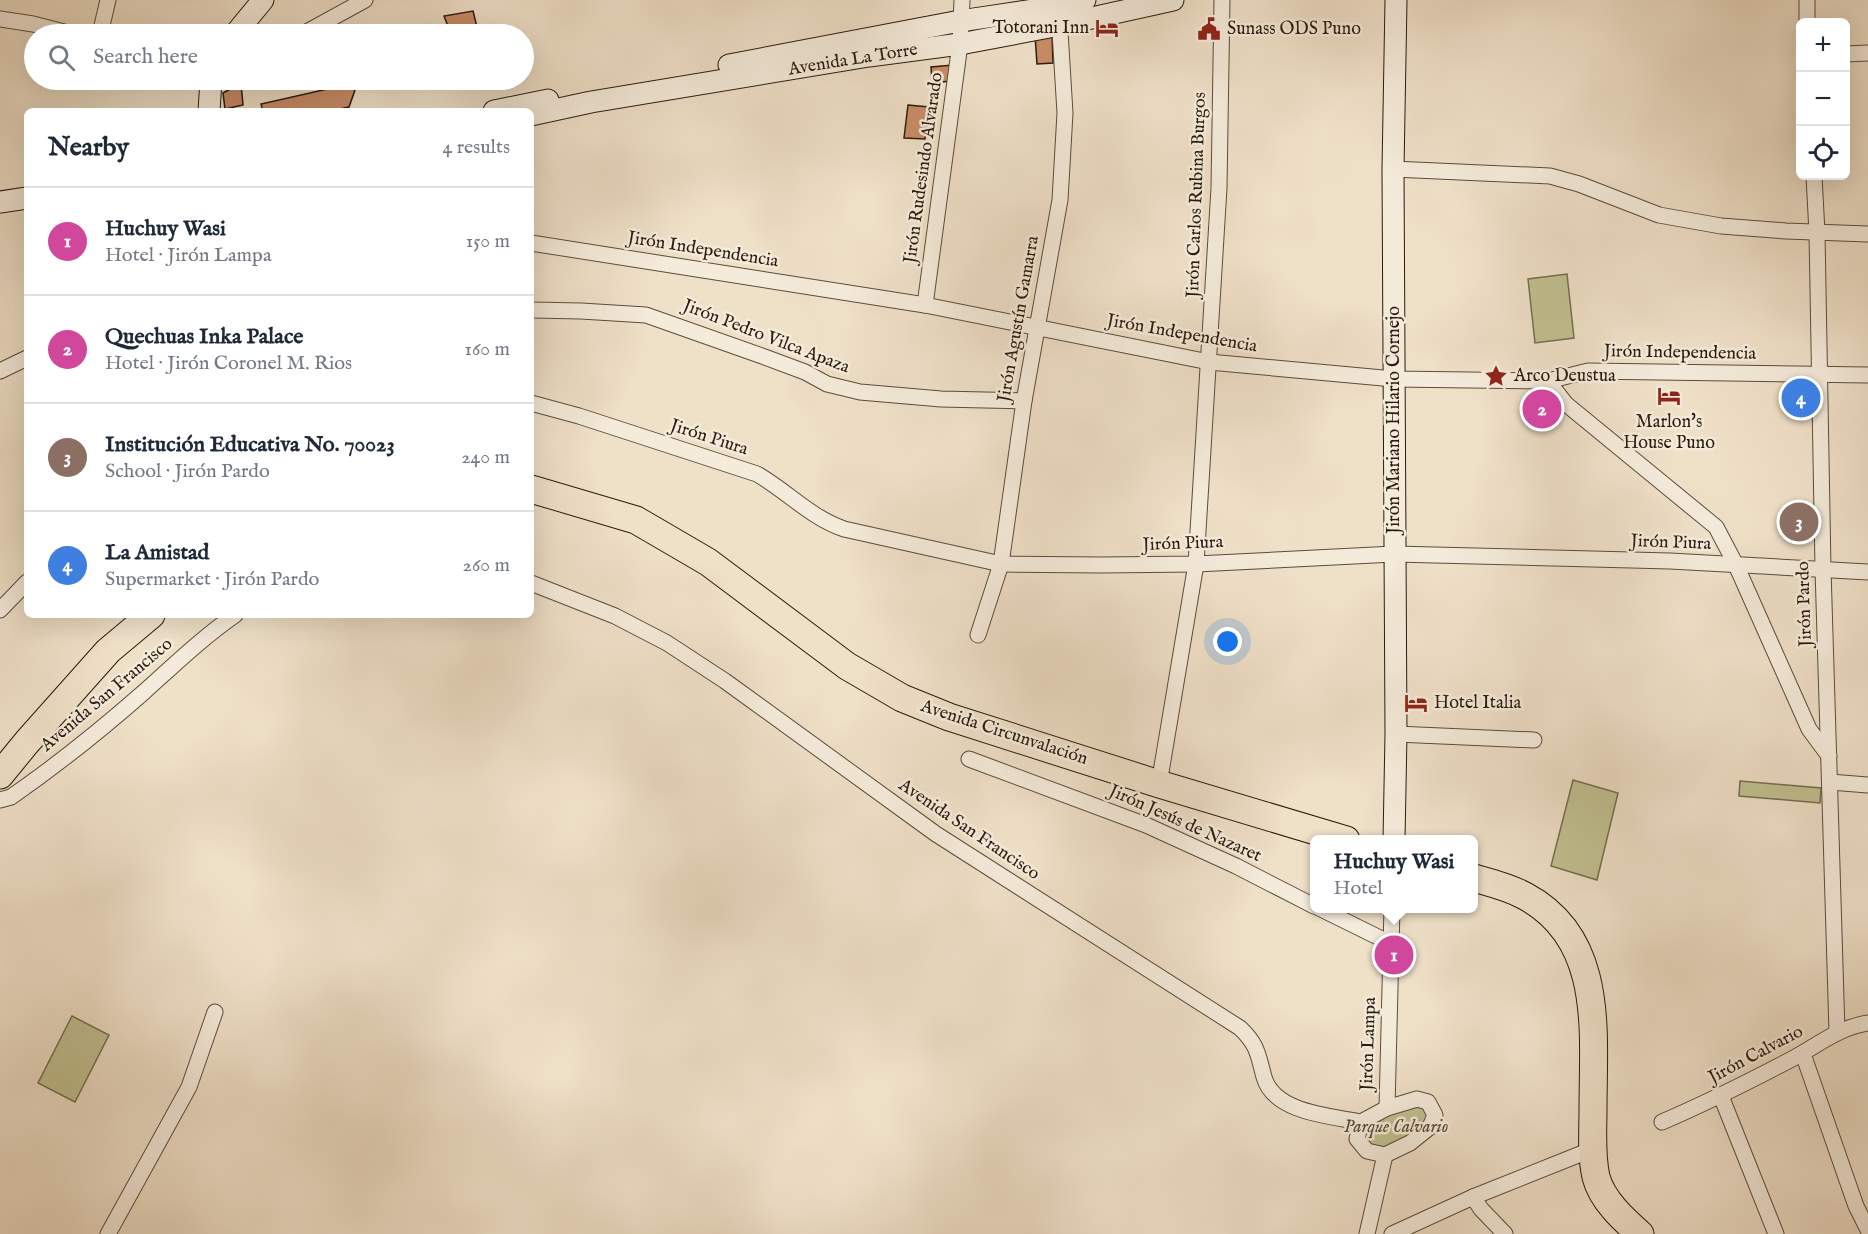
<!DOCTYPE html>
<html lang="en">
<head>
<meta charset="utf-8">
<style>
  body { margin:0; font-family:"IM FELL English",serif; background:#f6f6f7; color:#1f2937 }
  .controls { position:absolute; right:18px; top:18px; display:grid; overflow:hidden; border-radius:9px; box-shadow:0 6px 24px #0002 }
  .controls button { width:54px; height:54px; display:grid; place-items:center; padding:0; border:0; border-bottom:2px solid #e0e1e3; background:#fff; color:#1f2937; font:30px sans-serif }
  .you { position:absolute; left:1228px; top:642px; width:21px; height:21px; margin:-15px; border:4px solid #fff; border-radius:50%; background:#1a73e8; box-shadow:0 0 0 9px #1a73e833 }
  .badge { display:grid; place-items:center; width:39px; height:39px; border-radius:50%; background:#db2777; color:#fff; font-size:20px; font-weight:700 }
  .pin { position:absolute; translate:-50% -50%; border:3px solid #fff; box-shadow:0 2px 6px #0006 }
  .popup { position:absolute; left:1310px; top:835px; width:168px; height:78px; box-sizing:border-box; display:grid; place-content:center; border-radius:9px; background:#fff; filter:drop-shadow(0 2px 4px #0005); font-size:20px; white-space:nowrap; color:#747a83 }
  .popup b { font-size:22px; color:#1f2937 }
  .popup::after { content:''; position:absolute; left:50%; top:100%; margin-left:-12px; border:12px solid transparent; border-top-color:#fff }
  .list { margin:0; padding:0; list-style:none }
  h2 { display:flex; justify-content:space-between; align-items:center; height:78px; margin:0; padding:0 24px; font-size:26px }
  h2 small { font-size:20px; font-weight:400; color:#747a83 }
  .list li { display:grid; grid-template-columns:39px 1fr auto; gap:18px; align-items:center; box-sizing:border-box; height:108px; padding:0 24px; border-top:2px solid #e0e1e3 }
  .list b { display:block; font-size:22px; white-space:nowrap }
  .list p { margin:0; font-size:20px; white-space:nowrap; color:#747a83 }
  .list em { font-size:20px; font-style:normal; color:#747a83 }
  .icon { flex:none; width:33px; height:33px; fill:none; stroke:currentColor; stroke-width:2; stroke-linecap:round; stroke-linejoin:round }
  .map { position:relative; flex:none; width:1868px; height:1234px; overflow:hidden }
  .search { position:absolute; background:#fff; box-shadow:0 6px 24px #0002; left:24px; top:24px; width:510px; height:66px; display:flex; align-items:center; gap:15px; box-sizing:border-box; padding:0 21px; border-radius:33px; color:#747a83; font-size:22px }
  .panel { position:absolute; background:#fff; box-shadow:0 6px 24px #0002; left:24px; top:108px; width:510px; height:510px; border-radius:9px }
  .map>svg:first-child { display:block }
  .green { fill:#c1c090; stroke:#766e4e; stroke-width:1.5 }
  .building { fill:#ca8d68; stroke:#2a1b0d; stroke-width:1.5 }
  .lines { fill:none; stroke-linecap:round; stroke-linejoin:round }
  .street-casing { stroke:#5b4c3c; stroke-width:17 }
  .secondary-casing { stroke:#2a1b0d; stroke-width:23 }
  .highway-casing { stroke:#2a1b0d; stroke-width:29 }
  .street { stroke:#f5ebdb; stroke-width:15 }
  .secondary { stroke:#f5ebdb; stroke-width:21 }
  .highway { stroke:#efe0c8; stroke-width:27 }
  .labels { text-anchor:middle; dominant-baseline:central; stroke-width:5; stroke-linejoin:round; paint-order:stroke }
  .poi-label { font-size:18px; fill:#2a1b0d; stroke:#f5ebdb; text-anchor:start }
  .street-label { font-size:18px; fill:#2a1b0d; stroke:#f5ebdb }
  .park-label { font-size:18px; font-style:italic; fill:#574d34; stroke:#f5ebdb }
</style>
</head>
<body>
<div class="map">
<svg width="1868" height="1234" viewBox="0 0 1868 1234">
  <rect width="100%" height="100%" fill="#efe0c8"/>
  <filter id="stains"><feTurbulence type="fractalNoise" baseFrequency=".00333" numOctaves="4"/><feColorMatrix values="0 0 0 0 .2 0 0 0 0 .09 0 0 0 0 .02 0 0 0 .5 -.17"/></filter>
  <radialGradient id="worn" r=".72"><stop offset=".6" stop-color="#630" stop-opacity="0"/><stop offset="1" stop-color="#630" stop-opacity=".3"/></radialGradient>
  <g class="green">
    <path d="M1567 274 1574 338 1535 343 1528 279Z"/>
    <path d="M1573 780 1618 793 1597 880 1551 866Z"/>
    <path d="M1740 781 1821 788 1820 803 1739 796Z"/>
    <path d="M72 1016 109 1035 75 1102 38 1083Z"/>
    <path d="M1417 1100 1434 1115 1386 1154 1367 1150 1362 1123Z"/>
  </g>
  <g class="building">
    <path d="M473 11 478 31 451 34 444 16Z"/>
    <path d="M1052 33 1053 63 1037 64 1035 35Z"/>
    <path d="M953 65 951 81 932 83 931 67Z"/>
    <path d="M241 83 243 105 225 109 223 93Z"/>
    <path d="M345 85 355 90 349 107 330 111H263L261 104Z"/>
    <path d="M908 105 929 107 925 139 904 138Z"/>
  </g>
  <g class="lines">
    <g class="street-casing">
      <g id="street">
        <path d="M1807 0V22"/>
        <path d="M0 19 33 24 72 34"/>
        <path d="M100 34 108 0"/>
        <path d="M303 34 365 0"/>
        <path d="M1846 54 1868 53"/>
        <path d="M1393 169 1550 176 1579 184 1659 215 1721 226 1786 231 1868 234"/>
        <path d="M1814 176 1817 233 1823 569 1837 1032"/>
        <path d="M531 243 925 305 1209 362 1394 379 1548 381 1588 371 1868 375"/>
        <path d="M925 305 960 44 962 0"/>
        <path d="M531 310 581 311 646 315 762 356 805 372 827 384 860 392 941 399 1024 401"/>
        <path d="M0 371 27 358"/>
        <path d="M1548 381 1566 404 1716 527 1736 565 1809 729 1829 756"/>
        <path d="M531 403 579 416 757 474C788 492 810 517 844 529L1001 564 1101 565 1196 564 1394 554 1670 561 1868 572"/>
        <path d="M531 583 615 616 667 643 725 681 936 834 1240 1028C1258 1045 1258 1055 1264 1077 1274 1113 1331 1116 1361 1122"/>
        <path d="M0 610 27 582"/>
        <path d="M978 635 1001 564 1024 401 1060 200 1065 113 1059 15"/>
        <path d="M1396 734 1534 740"/>
        <path d="M969 759 1146 825 1236 866 1314 906"/>
        <path d="M1830 782 1868 785"/>
        <path d="M1159 784 1196 564 1219 188 1222 0"/>
        <path d="M0 800 11 797C57 765 102 729 144 692 174 665 202 638 235 615"/>
        <path d="M1319 908 1392 944"/>
        <path d="M1803 1054 1856 1206 1868 1230"/>
        <path d="M1721 1096 1776 1234"/>
        <path d="M1417 1099 1428 1102 1435 1115 1430 1127 1410 1143 1385 1155 1367 1151 1357 1139 1361 1122 1387 1108Z"/>
        <path d="M1387 1108 1392 908"/>
        <path d="M1662 1122C1706 1103 1748 1082 1790 1060 1817 1046 1837 1028 1868 1023"/>
        <path d="M1473 1197 1481 1209 1505 1234"/>
        <path d="M108 1234 189 1087 215 1012"/>
        <path d="M1367 1234 1385 1155"/>
        <path d="M1392 1234 1473 1197 1593 1149"/>
      </g>
    </g>
    <g class="secondary-casing">
      <g id="secondary">
        <path d="M235 34 263 0"/>
        <path d="M729 65 960 21 1047 8 1085 0"/>
        <path d="M209 111 211 80"/>
        <path d="M494 111 548 100"/>
        <path d="M531 115 591 102 869 56 960 44 1060 25 1173 0"/>
        <path d="M0 202 27 198"/>
        <path d="M1394 840 1396 734 1393 169 1396 0"/>
      </g>
    </g>
    <g class="highway-casing">
      <g id="highway">
        <path d="M531 489 636 520 708 562 847 666 902 698 949 717 1159 784 1346 840"/>
        <path d="M0 775 27 742 108 651 151 615"/>
        <path d="M1474 878C1491 883 1509 887 1525 896 1605 939 1593 1032 1593 1109 1593 1131 1591 1155 1596 1177 1602 1200 1623 1219 1640 1234"/>
      </g>
    </g>
    <use href="#street" class="street"/>
    <use href="#secondary" class="secondary"/>
    <use href="#highway" class="highway"/>
  </g>
  <defs>
    <g id="hotel-bare" transform="scale(1.8)"><path d="M-6-4.5h1.5V1H6V5H4.5V3h-9V5H-6ZM-4 0a1.8 1.8 0 1 1 3.6 0ZM.5 0V-2.5h3Q6-2.5 6 0Z" fill="#8f2418" stroke="#f5ebdb" stroke-width="2.5" paint-order="stroke"/></g>
    <g id="civic-bare" transform="scale(1.8)"><path d="M-.6-6.5H3V-4.5H.6V-3L4-1V1h2V6H-6V1h2V-1L-.6-3ZM-1.2 2.5V6h2.4V2.5Z" fill="#8f2418" stroke="#f5ebdb" stroke-width="2.5" paint-order="stroke"/></g>
    <g id="sight-bare" transform="scale(1.8)"><path d="M0-6L1.8-2.2L6-1.7L2.9 1.2L3.7 5.4L0 3.3L-3.7 5.4L-2.9 1.2L-6-1.7L-1.8-2.2Z" fill="#8f2418" stroke="#f5ebdb" stroke-width="2.5" paint-order="stroke"/></g>
  </defs>
  <g fill-rule="evenodd">
    <use href="#hotel-bare" x="1107" y="28"/>
    <use href="#civic-bare" x="1209" y="29"/>
    <use href="#sight-bare" x="1496" y="376"/>
    <use href="#hotel-bare" x="1669" y="396"/>
    <use href="#hotel-bare" x="1416" y="703"/>
  </g>
  <g class="labels">
    <g class="poi-label">
      <text x="1089" y="28" text-anchor="end">Totorani Inn</text>
      <text x="1227" y="29">Sunass ODS Puno</text>
      <text x="1514" y="376">Arco Deustua</text>
      <text x="1669" y="422" text-anchor="middle">Marlon's<tspan x="1669" dy="21">House Puno</tspan></text>
      <text x="1434" y="703">Hotel Italia</text>
    </g>
    <g class="street-label">
      <text transform="translate(853 60) rotate(-9)">Avenida La Torre</text>
      <text transform="translate(924 168) rotate(-82)">Jirón Rudesindo Alvarado</text>
      <text transform="translate(1197 195) rotate(-88)">Jirón Carlos Rubina Burgos</text>
      <text transform="translate(703 250) rotate(9)">Jirón Independencia</text>
      <text transform="translate(1019 319) rotate(-80)">Jirón Agustín Gamarra</text>
      <text transform="translate(1182 334) rotate(10)">Jirón Independencia</text>
      <text transform="translate(766 337) rotate(21)">Jirón Pedro Vilca Apaza</text>
      <text transform="translate(1680 353) rotate(1)">Jirón Independencia</text>
      <text transform="translate(1394 420) rotate(-90)">Jirón Mariano Hilario Cornejo</text>
      <text transform="translate(709 438) rotate(18)">Jirón Piura</text>
      <text transform="translate(1671 543) rotate(2)">Jirón Piura</text>
      <text transform="translate(1183 544) rotate(-2)">Jirón Piura</text>
      <text transform="translate(1805 604) rotate(-92)">Jirón Pardo</text>
      <text transform="translate(107 695) rotate(-40)">Avenida San Francisco</text>
      <text transform="translate(1004 733) rotate(18)">Avenida Circunvalación</text>
      <text transform="translate(1185 824) rotate(24)">Jirón Jesús de Nazaret</text>
      <text transform="translate(969 830) rotate(34)">Avenida San Francisco</text>
      <text transform="translate(1369 1044) rotate(-88)">Jirón Lampa</text>
      <text transform="translate(1756 1055) rotate(-28)">Jirón Calvario</text>
    </g>
    <g class="park-label">
      <text x="1396" y="1127">Parque Calvario</text>
    </g>
  </g>
  <rect width="100%" height="100%" filter="url(#stains)"/>
  <rect width="100%" height="100%" fill="url(#worn)"/>
</svg>
<div class="controls">
<button>+</button>
<button>−</button>
<button><svg class="icon" aria-label="locate" viewBox="0 0 24 24"><circle cx="12" cy="12" r="6"/><path d="M12 2v4M12 18v4M2 12h4M18 12h4"/></svg></button>
</div>
<div class="you"></div>
<div class="pin badge" style="left:1394px;top:955px;background:#d1479c">1</div>
<div class="popup"><b>Huchuy Wasi</b>Hotel</div>
<div class="pin badge" style="left:1542px;top:409px;background:#d1479c">2</div>
<div class="pin badge" style="left:1799px;top:522px;background:#8d6e63">3</div>
<div class="pin badge" style="left:1801px;top:398px;background:#3f7fe0">4</div>
<div class="search"><svg class="icon" aria-label="search" viewBox="0 0 24 24"><circle cx="10" cy="10" r="6"/><path d="M15 15l6 6"/></svg>Search here</div>
<section class="panel">
<h2>Nearby<small>4 results</small></h2>
<ul class="list">
<li><span class="badge" style="background:#d1479c">1</span><div><b>Huchuy Wasi</b><p>Hotel · Jirón Lampa</p></div><em>150 m</em></li>
<li><span class="badge" style="background:#d1479c">2</span><div><b>Quechuas Inka Palace</b><p>Hotel · Jirón Coronel M. Rios</p></div><em>160 m</em></li>
<li><span class="badge" style="background:#8d6e63">3</span><div><b>Institución Educativa No. 70023</b><p>School · Jirón Pardo</p></div><em>240 m</em></li>
<li><span class="badge" style="background:#3f7fe0">4</span><div><b>La Amistad</b><p>Supermarket · Jirón Pardo</p></div><em>260 m</em></li>
</ul>
</section>
</div>
</body>
</html>
